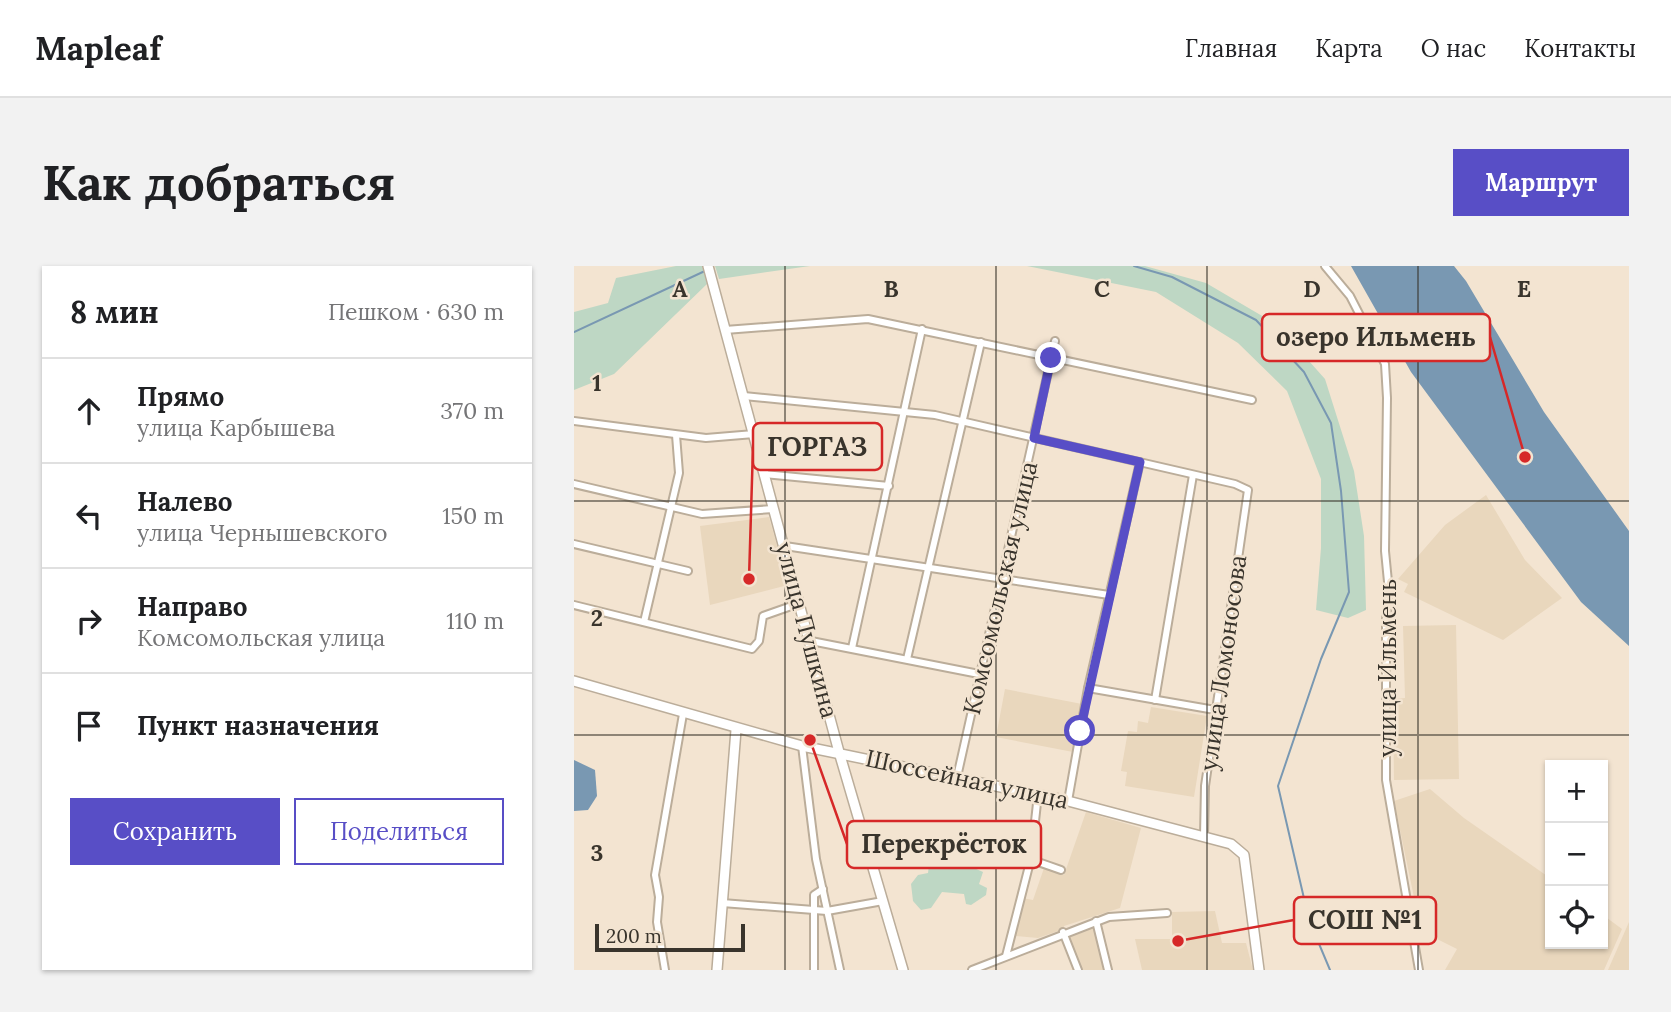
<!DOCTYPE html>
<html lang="ru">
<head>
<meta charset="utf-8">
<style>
  body { margin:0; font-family:Lora,serif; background:#f2f2f2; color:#202124 }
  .controls { position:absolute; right:21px; bottom:21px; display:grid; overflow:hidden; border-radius:0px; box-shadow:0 2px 5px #0004 }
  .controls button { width:63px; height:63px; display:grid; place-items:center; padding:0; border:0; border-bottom:2px solid #e0e0e0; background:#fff; color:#202124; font:35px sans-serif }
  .scale { position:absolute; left:21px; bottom:18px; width:150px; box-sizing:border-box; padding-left:7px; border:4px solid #39342c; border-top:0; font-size:19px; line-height:24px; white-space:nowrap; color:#39342c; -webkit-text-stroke:5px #f3e4d1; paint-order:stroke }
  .stop { position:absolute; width:21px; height:21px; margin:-16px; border:5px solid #584ec6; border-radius:50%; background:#fff }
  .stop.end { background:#584ec6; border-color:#fff; box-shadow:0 2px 7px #0008 }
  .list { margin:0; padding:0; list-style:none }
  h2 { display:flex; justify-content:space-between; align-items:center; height:91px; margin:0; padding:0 28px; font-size:30px }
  h2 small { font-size:23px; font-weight:400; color:#757577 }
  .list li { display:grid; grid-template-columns:46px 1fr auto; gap:21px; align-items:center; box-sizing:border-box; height:105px; padding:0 28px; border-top:2px solid #e0e0e0 }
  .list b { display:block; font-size:26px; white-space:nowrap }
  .list p { margin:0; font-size:23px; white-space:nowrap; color:#757577 }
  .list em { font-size:23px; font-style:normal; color:#757577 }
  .actions { display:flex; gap:14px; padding:21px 28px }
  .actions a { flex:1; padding:16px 0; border:2px solid #584ec6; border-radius:0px; text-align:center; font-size:24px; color:#584ec6 }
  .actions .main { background:#584ec6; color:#fff }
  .icon { flex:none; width:38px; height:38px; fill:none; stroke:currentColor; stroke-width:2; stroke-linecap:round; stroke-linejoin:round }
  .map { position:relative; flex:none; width:1055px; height:704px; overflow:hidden; border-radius:0px }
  header { display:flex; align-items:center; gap:42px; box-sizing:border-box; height:98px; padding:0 35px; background:#fff; border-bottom:2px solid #e0e0e0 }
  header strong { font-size:33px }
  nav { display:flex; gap:38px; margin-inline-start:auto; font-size:24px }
  .intro { display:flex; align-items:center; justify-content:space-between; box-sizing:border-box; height:168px; padding:0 42px }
  h1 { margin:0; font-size:49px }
  .button { padding:18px 32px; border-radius:0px; background:#584ec6; color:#fff; font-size:24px; font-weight:700 }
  main { display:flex; gap:42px; padding:0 42px }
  aside { flex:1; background:#fff; border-radius:0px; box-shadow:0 2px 5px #0004 }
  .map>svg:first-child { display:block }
  .built { fill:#e9d7bd }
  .green { fill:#bed7c4 }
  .water { fill:#7998b2 }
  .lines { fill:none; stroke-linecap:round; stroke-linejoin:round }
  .stream { stroke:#7998b2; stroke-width:2 }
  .street-casing { stroke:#bbad9a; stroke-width:10 }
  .secondary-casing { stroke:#bbad9a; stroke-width:12 }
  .street { stroke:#fff; stroke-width:6 }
  .secondary { stroke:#fff; stroke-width:9 }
  .route { stroke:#584ec6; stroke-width:9 }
  .grid { fill:none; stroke:#39342c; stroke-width:2; stroke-opacity:0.55 }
  .labels { text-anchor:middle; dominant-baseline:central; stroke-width:5; stroke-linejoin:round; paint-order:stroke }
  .street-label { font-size:24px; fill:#39342c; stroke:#f3e4d1 }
  .grid-label { font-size:23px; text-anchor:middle; font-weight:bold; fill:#39342c; stroke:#f3e4d1; stroke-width:5; stroke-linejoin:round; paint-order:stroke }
  .leader { fill:none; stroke:#d62828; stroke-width:2.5 }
  .callout-dot { fill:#d62828; stroke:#f3e4d1; stroke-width:2.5 }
  .callout { fill:#f3e4d1; stroke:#d62828; stroke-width:2.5 }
  .callout-label { font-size:26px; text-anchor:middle; font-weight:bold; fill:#39342c }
</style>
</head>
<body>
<header>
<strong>Mapleaf</strong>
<nav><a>Главная</a><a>Карта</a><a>О нас</a><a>Контакты</a></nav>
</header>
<div class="intro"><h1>Как добраться</h1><a class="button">Маршрут</a></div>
<main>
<aside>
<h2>8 мин<small>Пешком · 630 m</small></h2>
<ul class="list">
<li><svg class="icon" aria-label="ahead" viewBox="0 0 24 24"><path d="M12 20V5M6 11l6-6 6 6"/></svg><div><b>Прямо</b><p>улица Карбышева</p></div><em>370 m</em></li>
<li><svg class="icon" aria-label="left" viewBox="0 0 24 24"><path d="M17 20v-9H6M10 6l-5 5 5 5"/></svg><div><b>Налево</b><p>улица Чернышевского</p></div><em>150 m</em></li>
<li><svg class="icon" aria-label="right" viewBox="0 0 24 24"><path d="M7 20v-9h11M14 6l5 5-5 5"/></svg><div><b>Направо</b><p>Комсомольская улица</p></div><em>110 m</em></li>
<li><svg class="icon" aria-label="arrive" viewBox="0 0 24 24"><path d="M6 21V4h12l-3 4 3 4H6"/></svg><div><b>Пункт назначения</b></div></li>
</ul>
<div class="actions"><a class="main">Сохранить</a><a>Поделиться</a></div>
</aside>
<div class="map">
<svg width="1055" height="704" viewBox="0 0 1055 704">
  <rect width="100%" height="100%" fill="#f3e4d1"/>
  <g class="built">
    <path d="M912 229 951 294 988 332 929 374 830 326 834 318 824 313 871 259Z"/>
    <path d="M195 251 214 319 136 339 126 260Z"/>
    <path d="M882 359 885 513 820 514 819 433 831 432 829 360Z"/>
    <path d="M431 423 508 438 499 486 422 471Z"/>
    <path d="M577 441 633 450 620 531 551 520 553 506 547 505 554 465 563 466 564 455 574 457Z"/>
    <path d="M856 523 890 552 976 612V678H1029V649L1048 663 1030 704H871L883 683 847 665 820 535Z"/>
    <path d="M512 546 567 562 546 642 490 660V663L464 672 441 670 448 632 459 634 470 602 490 609Z"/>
    <path d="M641 645 648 677H672L679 704H568L561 673H598V646Z"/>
    <path d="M1055 656V704H1034Z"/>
    <path d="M520 660 531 704H507L494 670Z"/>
  </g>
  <g class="green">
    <path d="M102 0H128L133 18 40 108 0 124V46L34 37 42 12Z"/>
    <path d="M141 0H236L145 13Z"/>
    <path d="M453 0H571L632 17 702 58 751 113 780 205 790 270 792 344 774 352 742 344 747 282V213L713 125 664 77 582 26Z"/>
    <path d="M380 588 394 590 400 602 409 606 405 618 413 622 412 629 397 639 392 638 390 628 368 626 357 642 347 644 339 635 337 618 344 609 354 607 355 599 362 592Z"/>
  </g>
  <g class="water">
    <path d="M777 0H880L892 15 970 146 1055 265V380L1007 336 837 106Z"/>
    <path d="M0 494 21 504 23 530 14 544 0 545Z"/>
  </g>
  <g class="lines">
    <g class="stream">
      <path d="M560 0 598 11 682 54 730 106 757 157 767 225 775 326 747 393 704 520 735 654 756 704"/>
      <path d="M0 66 133 4"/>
    </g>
    <g class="street-casing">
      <g id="street">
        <path d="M751 0 776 30 811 98 813 132 811 285 815 326 812 353V514L845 704"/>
        <path d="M151 64 294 53 678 134"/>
        <path d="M170 130 361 149 661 218 674 224 631 520 630 570"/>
        <path d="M0 155 132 172 180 168"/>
        <path d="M190 208 315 220"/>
        <path d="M0 218 128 248 199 243"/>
        <path d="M0 278 114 305"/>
        <path d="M211 280 535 329"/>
        <path d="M0 339 178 383 185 375 189 350 226 337"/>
        <path d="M70 356 105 207 102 169"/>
        <path d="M237 375 405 408"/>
        <path d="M278 382 348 63"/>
        <path d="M333 393 407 76"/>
        <path d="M514 422 641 444"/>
        <path d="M581 434 619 209"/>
        <path d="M228 480 242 593 266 704"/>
        <path d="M383 511 481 75"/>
        <path d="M494 535 514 422 566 196"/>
        <path d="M289 569C349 555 431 584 487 604"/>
        <path d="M148 637 253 645 309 635"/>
        <path d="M522 655 534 704"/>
        <path d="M489 666 504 704"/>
        <path d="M432 690 457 592 464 528"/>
        <path d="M91 704 83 656 85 631 81 609 109 448"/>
        <path d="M240 704V629L249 623"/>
        <path d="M398 704 535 651 593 647"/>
      </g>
    </g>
    <g class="secondary-casing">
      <g id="secondary">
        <path d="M134 0 265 486 329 704"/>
        <path d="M0 415 228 480 494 535 657 578 670 589 685 704"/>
        <path d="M143 704 162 464"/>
      </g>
    </g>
    <use href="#street" class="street"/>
    <use href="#secondary" class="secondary"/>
  </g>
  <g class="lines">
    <path class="route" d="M477 92 460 172 566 196 506 465"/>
  </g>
  <path class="grid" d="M211 0V704M422 0V704M633 0V704M844 0V704M0 235H1055M0 469H1055"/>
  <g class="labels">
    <g class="street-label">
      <text transform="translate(426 322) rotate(-77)">Комсомольская улица</text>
      <text transform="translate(233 364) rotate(75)">улица Пушкина</text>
      <text transform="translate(649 397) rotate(-82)">улица Ломоносова</text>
      <text transform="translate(813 402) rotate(-90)">улица Ильмень</text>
      <text transform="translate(393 513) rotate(12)">Шоссейная улица</text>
    </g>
  </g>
  <g class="grid-label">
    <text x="106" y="31">A</text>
    <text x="317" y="31">B</text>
    <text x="528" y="31">C</text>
    <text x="738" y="31">D</text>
    <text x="950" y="31">E</text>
    <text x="23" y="125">1</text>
    <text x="23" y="360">2</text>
    <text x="23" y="595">3</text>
  </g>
  <path class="leader" d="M951 191L916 71M175 313L179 181M236 474L273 578M604 675L720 654"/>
  <g class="callout-dot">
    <circle cx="951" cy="191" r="7"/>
    <circle cx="175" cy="313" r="7"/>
    <circle cx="236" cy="474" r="7"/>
    <circle cx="604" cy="675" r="7"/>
  </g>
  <g class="callout">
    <rect x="688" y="48" width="228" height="47" rx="7"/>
    <rect x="179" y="157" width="129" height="47" rx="7"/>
    <rect x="273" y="555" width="194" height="47" rx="7"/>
    <rect x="720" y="631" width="142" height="47" rx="7"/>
  </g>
  <g class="callout-label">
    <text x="802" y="80">озеро Ильмень</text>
    <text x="243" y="190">ГОРГАЗ</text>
    <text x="370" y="587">Перекрёсток</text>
    <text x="791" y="663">СОШ №1</text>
  </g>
</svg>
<div class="controls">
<button>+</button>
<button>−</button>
<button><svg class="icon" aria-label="locate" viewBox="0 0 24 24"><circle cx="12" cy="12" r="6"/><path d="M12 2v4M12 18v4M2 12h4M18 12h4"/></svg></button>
</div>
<div class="scale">200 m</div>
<div class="stop" style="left:506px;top:465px"></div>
<div class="stop end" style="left:477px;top:92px"></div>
</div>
</main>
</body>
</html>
